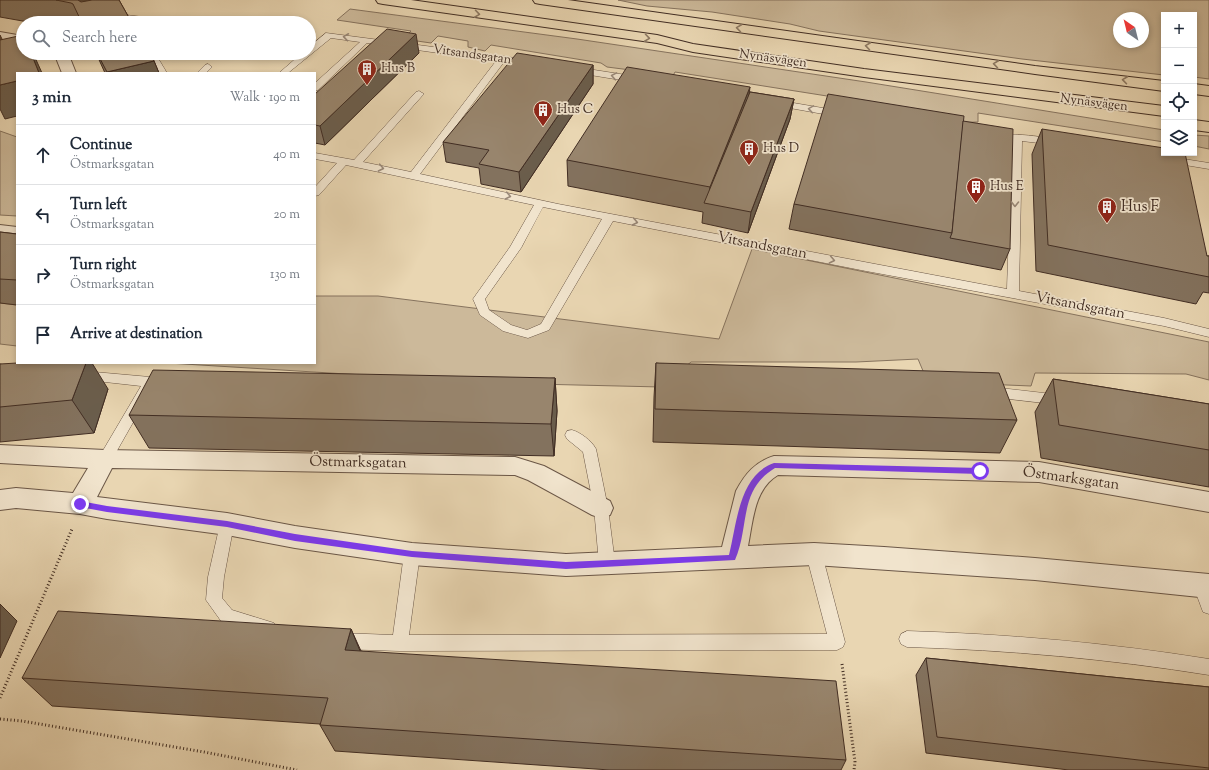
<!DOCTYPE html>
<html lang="en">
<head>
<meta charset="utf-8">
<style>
  body { margin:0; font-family:"Sorts Mill Goudy",serif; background:#f6f6f7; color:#1f2937 }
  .controls { position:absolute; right:12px; top:12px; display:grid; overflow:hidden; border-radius:0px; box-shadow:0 2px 6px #0003 }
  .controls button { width:36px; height:36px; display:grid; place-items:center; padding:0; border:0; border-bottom:1px solid #e0e1e3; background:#fff; color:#1f2937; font:20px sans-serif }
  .compass { position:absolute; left:1113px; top:12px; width:36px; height:36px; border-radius:50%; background:#fff; box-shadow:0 2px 6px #0003; rotate:325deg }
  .stop { position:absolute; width:12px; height:12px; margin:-9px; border:3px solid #7c3aed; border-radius:50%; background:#fff }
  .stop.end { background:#7c3aed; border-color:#fff; box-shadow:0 1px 4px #0008 }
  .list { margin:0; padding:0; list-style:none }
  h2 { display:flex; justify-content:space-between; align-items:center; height:52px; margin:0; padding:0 16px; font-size:17px }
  h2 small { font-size:13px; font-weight:400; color:#747a83 }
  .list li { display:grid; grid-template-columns:26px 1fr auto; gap:12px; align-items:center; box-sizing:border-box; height:60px; padding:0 16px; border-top:1px solid #e0e1e3 }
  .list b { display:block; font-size:15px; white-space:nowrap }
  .list p { margin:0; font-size:13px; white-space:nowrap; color:#747a83 }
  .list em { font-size:13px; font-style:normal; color:#747a83 }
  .icon { flex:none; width:22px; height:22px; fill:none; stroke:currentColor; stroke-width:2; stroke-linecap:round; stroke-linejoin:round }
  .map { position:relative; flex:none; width:1209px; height:770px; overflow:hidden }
  .search { position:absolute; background:#fff; box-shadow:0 2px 6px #0003; left:16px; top:16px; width:300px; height:44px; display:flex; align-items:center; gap:10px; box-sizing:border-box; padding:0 14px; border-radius:22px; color:#747a83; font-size:15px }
  .panel { position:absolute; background:#fff; box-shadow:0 2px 6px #0003; left:16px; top:72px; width:300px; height:292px; border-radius:0px }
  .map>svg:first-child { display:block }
  .green { fill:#ccb99a; stroke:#86735e; fill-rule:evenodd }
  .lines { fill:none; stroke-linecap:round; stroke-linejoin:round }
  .service-casing { stroke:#6b5747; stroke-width:1 }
  .minor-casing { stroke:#6b5747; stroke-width:2 }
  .motorway-casing { stroke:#412d23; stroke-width:2 }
  .path { stroke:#412d23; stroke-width:3; stroke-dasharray:1 2.5; stroke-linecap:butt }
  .service { fill:#f1e4cd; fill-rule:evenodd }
  .minor { fill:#f1e4cd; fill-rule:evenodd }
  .motorway { fill:#e9d6b2; fill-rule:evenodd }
  .wall { fill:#83725e; stroke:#412d23 }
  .shaded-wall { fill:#6a5d4c; stroke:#412d23 }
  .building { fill:#98856d; stroke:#412d23 }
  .oneway { stroke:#8d7963 }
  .oneway2 { stroke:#998878 }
  .route { fill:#7c3aed }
  .labels { text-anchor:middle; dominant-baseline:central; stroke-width:3.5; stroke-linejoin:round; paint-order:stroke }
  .far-street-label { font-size:13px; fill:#412d23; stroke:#f1e4cd }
  .far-poi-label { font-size:13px; fill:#412d23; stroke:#f1e4cd; text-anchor:start }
  .poi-label { font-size:15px; fill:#412d23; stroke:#f1e4cd; text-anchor:start }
  .street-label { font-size:15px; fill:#412d23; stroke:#f1e4cd }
</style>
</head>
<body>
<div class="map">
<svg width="1209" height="770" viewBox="0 0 1209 770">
  <rect width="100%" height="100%" fill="#e9d6b2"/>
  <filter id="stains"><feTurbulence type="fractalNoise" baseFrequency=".005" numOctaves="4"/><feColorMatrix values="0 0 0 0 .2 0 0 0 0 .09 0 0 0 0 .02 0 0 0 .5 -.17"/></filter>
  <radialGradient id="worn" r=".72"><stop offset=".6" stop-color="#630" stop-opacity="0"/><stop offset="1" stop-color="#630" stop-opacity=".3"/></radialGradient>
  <g class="green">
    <path d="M618 0H1209V79L1194 77V15H1164V75L1022 59 899 42 819 31 790 24 712 12 647 6ZM1119 18H1143V42H1119Z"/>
    <path d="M350 9 577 39 866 82 1164 130V142L978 113V122L942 123 941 114 675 72 669 83 654 73 607 67 601 63 491 45 485 51 468 47V41L438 36 431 43 403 39 411 31 337 20Z"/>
    <path d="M0 131 17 137V216L0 215Z"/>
    <path d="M1194 135 1209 136V149L1194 146Z"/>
    <path d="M752 249 1209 342V380L1186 374 1035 373 1031 386 959 383 926 378 918 359 856 362H691L661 387 492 383 168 363H315V296H378L719 339Z"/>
    <path d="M0 303 17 305V346L0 344Z"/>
  </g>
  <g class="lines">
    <g class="service-casing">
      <g id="service">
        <path d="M110 13 151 18 167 21 168 23C149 23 129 21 110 17Z"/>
        <path d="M326 33 502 56 528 60 532 63 528 66 504 62 420 174 558 204 1007 289 1012 140 995 142 990 139C999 130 1046 137 1058 140L1060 142 1055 145 1022 141 1019 291 1164 318 1209 329V337L1164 326 866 271 613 221 549 330 528 338 503 331 480 315 473 299 510 247 534 205 346 165 319 195 315 196V187L337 163 315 159V153L354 160 416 92 419 91 424 94 422 96 363 162 411 172 496 61 367 43 318 90 315 91V83L360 42 331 38 288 73H279L302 53H309V47ZM543 207 602 219 541 324 527 330 511 325 489 310 485 299 521 248Z"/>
        <path d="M147 53H155L167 73H159Z"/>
        <path d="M208 64 212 67 206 73H197L205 65Z"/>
        <path d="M575 67 639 77 643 80 639 83 572 72 571 70 572 68Z"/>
        <path d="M776 100 840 111 845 114 840 117 773 105 771 103Z"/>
        <path d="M1171 157 1209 163V169L1167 162 1166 160Z"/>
        <path d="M83 371 150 377 155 379 156 382 110 463 105 465 100 463 98 459 141 386 78 379 77 376 78 373Z"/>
        <path d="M991 387 1061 395 1066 397 1068 400 1066 403 1061 405 991 397 986 395 984 392 986 389Z"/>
        <path d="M572 430C580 432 592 441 596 449L608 508 615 563 612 568 607 570 602 568 599 563 594 508 583 452 567 439 565 435 567 431Z"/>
        <path d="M227 518 232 520 234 524 224 577 222 598 232 610 274 623 276 628 274 633 268 635 221 621 206 600 208 577 220 524 222 520Z"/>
        <path d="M412 547 417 549 420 554 409 635 827 634 806 554 809 549 814 547 819 549 822 554 845 642 843 647 837 650 400 651 340 649 334 646 332 641 334 636 340 633 393 635 404 554 407 549Z"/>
        <path d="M1201 578 1207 580 1209 585V614L1203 612 1193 585 1195 580Z"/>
        <path d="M907 631C1008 634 1109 643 1209 659V675C1109 659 1008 650 907 647L901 644 899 639 901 634Z"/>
      </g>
    </g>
    <g class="minor-casing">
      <g id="minor">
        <path d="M0 32 23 36V44L0 40Z"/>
        <path d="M54 53H68L76 73H62Z"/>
        <path d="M0 225 17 227V239L0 237Z"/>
        <path d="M0 445 105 450 515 457 544 466 610 501 613 508 610 515 601 518 592 515 528 480 515 475 112 468 97 497 227 513 295 526 412 543 566 554 722 547 736 491C745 474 755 462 774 456L1039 462 1209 492V512L1039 482 778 475C754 489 753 521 748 546L814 543 884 547 1035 558 1209 574V598L1035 580 814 565 566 576 412 565 295 548 227 535 107 519 80 514 16 508 0 510V490L16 488 73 493 88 468 0 463Z"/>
      </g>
    </g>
    <g class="motorway-casing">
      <g id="motorway">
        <path d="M376 0H411L657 35 693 44 864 69 1164 106V116L864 77 693 52 657 43 383 4 378 3Z"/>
        <path d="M533 0H568L1035 66 1164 81V91L1035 74 540 4 535 3Z"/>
        <path d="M1194 84 1209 86V96L1194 94Z"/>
        <path d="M1194 120 1209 122V132L1194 130Z"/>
      </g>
    </g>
    <g class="path">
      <path d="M842 664 855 762 854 770"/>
      <path d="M0 698 72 529"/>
      <path d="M0 719 22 721 204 752 297 770"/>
    </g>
    <use href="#service" class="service"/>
    <use href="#minor" class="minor"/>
    <use href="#motorway" class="motorway"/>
  </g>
  <g class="wall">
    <path d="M0 0H119L132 23H34L0 17Z"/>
    <path d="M96 53H150L154 61 159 73H105Z"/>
    <path d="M419 53 325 145 315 143V94Z"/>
    <path d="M593 65V84L521 192 481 184 479 168 446 162 443 142Z"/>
    <path d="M750 92 794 99 790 119 748 233 702 223 703 212 568 186 567 160Z"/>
    <path d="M963 121 1010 249 1001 270 789 229 794 204Z"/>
    <path d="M1042 129 1207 256H1209V293L1203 292 1196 304 1036 271 1032 154Z"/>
    <path d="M0 232 17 234V305L0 303Z"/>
    <path d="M656 363 1017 420 1000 453 653 442 654 397Z"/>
    <path d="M0 364 108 389 94 433 0 442Z"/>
    <path d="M555 378 557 411 554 456 149 448 129 415Z"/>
    <path d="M1053 379 1209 404V487L1041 458 1035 412Z"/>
    <path d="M351 629 361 651 846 760 841 770H610L335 751 320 725V724L52 706 22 678Z"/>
    <path d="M926 658 1209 687V770H1069L926 753 916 675Z"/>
  </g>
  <g class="shaded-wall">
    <path d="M77 0H99L107 18Z"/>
    <path d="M416 34 419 53 325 145 320 126Z"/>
    <path d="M0 35 10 55 0 61Z"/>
    <path d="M31 53H33L42 73H39Z"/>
    <path d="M154 61 159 73H107V72Z"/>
    <path d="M593 65V84L521 192 519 172Z"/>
    <path d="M17 81V116L5 119 0 109V85Z"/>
    <path d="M750 87 747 111 708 204 710 187Z"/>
    <path d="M794 99 790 119 748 233 751 212Z"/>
    <path d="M86 363H92L108 389 94 433 72 400Z"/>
    <path d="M555 378 557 411 554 456 551 424Z"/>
    <path d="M0 604 17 621 0 658Z"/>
    <path d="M351 629 363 658 345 650Z"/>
  </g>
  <g class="building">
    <path d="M56 0H78L81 2 92 0H119L132 23H82L73 4 71 3Z"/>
    <path d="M387 29 416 34 320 126 315 125V94Z"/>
    <path d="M23 35V53H31L39 73H17V81L0 85V40Z"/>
    <path d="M97 53H150L154 61 107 72Z"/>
    <path d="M517 53 593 65 519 172 479 164 489 150 443 142Z"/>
    <path d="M627 67 750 87 710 187 567 160Z"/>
    <path d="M750 92 794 99 751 212 704 203Z"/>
    <path d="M828 94 964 116 952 233 794 204Z"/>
    <path d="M963 121 1013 129 1010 249 950 238 952 233Z"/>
    <path d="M1042 129 1164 148V153H1185L1207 256H1209V277L1048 245Z"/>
    <path d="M0 232 17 234V280L0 279Z"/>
    <path d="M17 363H86L72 400 0 407V364Z"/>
    <path d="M656 363 999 373 1017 420 655 409Z"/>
    <path d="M153 370 555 378 551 424 129 415Z"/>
    <path d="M1053 379 1209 404V450L1059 425Z"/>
    <path d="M58 611 351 629 345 650 836 681 846 760 320 725 328 698 22 678Z"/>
    <path d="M926 658 1209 687V768L937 737Z"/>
  </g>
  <defs><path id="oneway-chevron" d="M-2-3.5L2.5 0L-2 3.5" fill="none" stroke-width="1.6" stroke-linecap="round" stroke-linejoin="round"/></defs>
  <g class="oneway">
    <use href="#oneway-chevron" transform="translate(477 14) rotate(8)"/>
    <use href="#oneway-chevron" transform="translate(739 28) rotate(-172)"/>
    <use href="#oneway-chevron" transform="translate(647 38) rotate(8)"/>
    <use href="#oneway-chevron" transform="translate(868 46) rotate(-172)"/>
    <use href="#oneway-chevron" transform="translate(996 64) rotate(-172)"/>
    <use href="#oneway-chevron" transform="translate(1125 80) rotate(-172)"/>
  </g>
  <g class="oneway2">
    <use href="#oneway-chevron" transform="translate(346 37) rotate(-172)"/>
    <use href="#oneway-chevron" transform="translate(614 76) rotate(-170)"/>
    <use href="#oneway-chevron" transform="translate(811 109) rotate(-171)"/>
    <use href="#oneway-chevron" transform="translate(381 168) rotate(11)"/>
    <use href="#oneway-chevron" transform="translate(508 196) rotate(12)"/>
    <use href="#oneway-chevron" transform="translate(1015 204) rotate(91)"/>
    <use href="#oneway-chevron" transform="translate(635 222) rotate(11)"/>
    <use href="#oneway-chevron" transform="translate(832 260) rotate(11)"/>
  </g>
  <path class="route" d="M774 463 980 468 983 471 980 474 775 468C738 490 750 526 735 560L566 569 412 557 295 541 227 527 107 512 80 507 77 504 80 501 107 506 227 521 295 534 412 551 566 562 729 555C737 523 739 475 774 463Z"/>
  <defs>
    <g id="building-pin" transform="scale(1)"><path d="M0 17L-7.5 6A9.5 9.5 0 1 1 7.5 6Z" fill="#8f2418" stroke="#f1e4cd"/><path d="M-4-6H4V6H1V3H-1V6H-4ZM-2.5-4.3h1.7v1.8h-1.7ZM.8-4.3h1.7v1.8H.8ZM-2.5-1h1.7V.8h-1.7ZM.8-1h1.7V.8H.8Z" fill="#fff"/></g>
  </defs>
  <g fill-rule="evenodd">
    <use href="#building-pin" x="367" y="69"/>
    <use href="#building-pin" x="543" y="110"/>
    <use href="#building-pin" x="749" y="149"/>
    <use href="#building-pin" x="976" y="187"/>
    <use href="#building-pin" x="1107" y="207"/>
  </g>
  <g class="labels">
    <g class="far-street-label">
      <text transform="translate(472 55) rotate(8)">Vitsandsgatan</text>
      <text transform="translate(773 59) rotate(8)">Nynäsvägen</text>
      <text transform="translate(1094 103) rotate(7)">Nynäsvägen</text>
    </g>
    <g class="far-poi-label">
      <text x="381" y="69">Hus B</text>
      <text x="557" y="110">Hus C</text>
      <text x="763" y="149">Hus D</text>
      <text x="990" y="187">Hus E</text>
    </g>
    <g class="poi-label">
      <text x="1121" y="207">Hus F</text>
    </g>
    <g class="street-label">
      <text transform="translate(762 246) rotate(11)">Vitsandsgatan</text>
      <text transform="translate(1080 306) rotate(11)">Vitsandsgatan</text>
      <text transform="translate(358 463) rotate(1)">Östmarksgatan</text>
      <text transform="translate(1071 479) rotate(8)">Östmarksgatan</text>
    </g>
  </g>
  <rect width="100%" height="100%" filter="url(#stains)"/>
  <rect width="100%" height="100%" fill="url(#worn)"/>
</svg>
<div class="controls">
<button>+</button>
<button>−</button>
<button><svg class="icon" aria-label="locate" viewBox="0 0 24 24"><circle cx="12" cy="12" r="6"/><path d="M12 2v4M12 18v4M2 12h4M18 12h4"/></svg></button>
<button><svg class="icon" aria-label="layers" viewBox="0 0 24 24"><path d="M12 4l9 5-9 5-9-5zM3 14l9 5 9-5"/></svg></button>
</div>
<svg class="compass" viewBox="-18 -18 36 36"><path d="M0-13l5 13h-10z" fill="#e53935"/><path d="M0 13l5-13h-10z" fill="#747a83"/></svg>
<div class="stop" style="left:980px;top:471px"></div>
<div class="stop end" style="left:80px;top:504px"></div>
<div class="search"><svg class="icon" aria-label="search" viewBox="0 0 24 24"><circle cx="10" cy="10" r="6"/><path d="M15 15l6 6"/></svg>Search here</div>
<section class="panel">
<h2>3 min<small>Walk · 190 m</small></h2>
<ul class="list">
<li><svg class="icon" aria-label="ahead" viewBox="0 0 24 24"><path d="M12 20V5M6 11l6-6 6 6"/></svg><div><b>Continue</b><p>Östmarksgatan</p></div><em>40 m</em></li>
<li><svg class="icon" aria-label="left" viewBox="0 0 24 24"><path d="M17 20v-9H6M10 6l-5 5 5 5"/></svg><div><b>Turn left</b><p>Östmarksgatan</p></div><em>20 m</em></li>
<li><svg class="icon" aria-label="right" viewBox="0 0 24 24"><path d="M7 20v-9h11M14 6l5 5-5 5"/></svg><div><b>Turn right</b><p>Östmarksgatan</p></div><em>130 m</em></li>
<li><svg class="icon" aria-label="arrive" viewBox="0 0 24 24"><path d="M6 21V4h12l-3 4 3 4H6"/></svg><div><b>Arrive at destination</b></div></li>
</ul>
</section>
</div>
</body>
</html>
